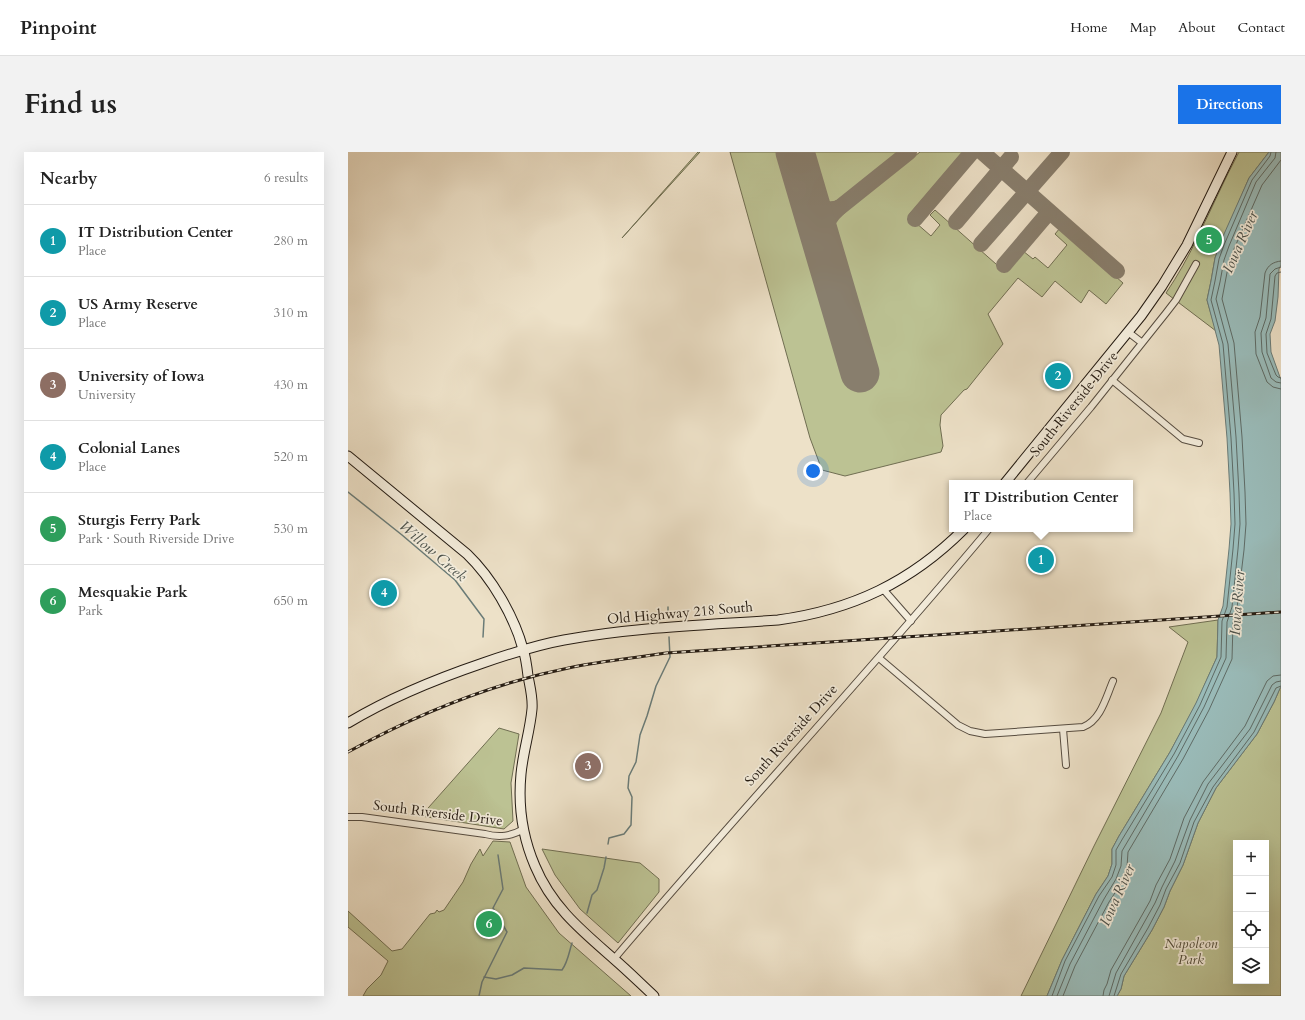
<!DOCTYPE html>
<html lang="en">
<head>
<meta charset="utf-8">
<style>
  body { margin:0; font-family:Cardo,serif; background:#f2f2f2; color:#222 }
  .controls { position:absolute; right:12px; bottom:12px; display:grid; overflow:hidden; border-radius:0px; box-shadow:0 4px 16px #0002 }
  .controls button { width:36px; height:36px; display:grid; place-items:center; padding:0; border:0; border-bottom:1px solid #e0e0e0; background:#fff; color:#222; font:20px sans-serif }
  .you { position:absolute; left:465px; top:319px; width:14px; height:14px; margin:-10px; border:3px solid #fff; border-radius:50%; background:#1a73e8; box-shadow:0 0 0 6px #1a73e833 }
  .badge { display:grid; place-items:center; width:26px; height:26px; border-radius:50%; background:#1a73e8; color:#fff; font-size:13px; font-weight:700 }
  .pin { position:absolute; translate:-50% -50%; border:2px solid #fff; box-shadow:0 1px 4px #0006 }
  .popup { position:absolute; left:601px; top:328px; width:184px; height:52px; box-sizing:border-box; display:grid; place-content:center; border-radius:0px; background:#fff; filter:drop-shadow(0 1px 3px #0005); font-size:13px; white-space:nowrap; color:#767676 }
  .popup b { font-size:15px; color:#222 }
  .popup::after { content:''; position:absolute; left:50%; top:100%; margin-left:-8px; border:8px solid transparent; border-top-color:#fff }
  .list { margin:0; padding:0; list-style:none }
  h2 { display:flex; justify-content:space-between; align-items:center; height:52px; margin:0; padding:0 16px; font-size:17px }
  h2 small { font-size:13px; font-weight:400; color:#767676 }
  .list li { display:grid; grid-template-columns:26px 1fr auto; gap:12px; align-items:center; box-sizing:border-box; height:72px; padding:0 16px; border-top:1px solid #e0e0e0 }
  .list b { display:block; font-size:15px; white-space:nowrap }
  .list p { margin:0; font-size:13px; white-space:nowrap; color:#767676 }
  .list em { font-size:13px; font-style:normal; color:#767676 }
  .icon { flex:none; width:22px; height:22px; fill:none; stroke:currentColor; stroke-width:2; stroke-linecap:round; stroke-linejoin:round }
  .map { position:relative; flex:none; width:933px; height:844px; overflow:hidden; border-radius:0px }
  header { display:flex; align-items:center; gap:24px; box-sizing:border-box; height:56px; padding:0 20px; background:#fff; border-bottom:1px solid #e0e0e0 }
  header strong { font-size:19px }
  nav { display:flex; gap:22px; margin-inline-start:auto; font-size:14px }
  .intro { display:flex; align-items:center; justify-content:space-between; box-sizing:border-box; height:96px; padding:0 24px }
  h1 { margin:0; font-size:28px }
  .button { padding:10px 18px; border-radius:0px; background:#1a73e8; color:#fff; font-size:14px; font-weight:700 }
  main { display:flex; gap:24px; padding:0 24px }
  aside { flex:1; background:#fff; border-radius:0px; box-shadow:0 4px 16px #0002 }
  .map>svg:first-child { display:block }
  .green { fill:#bcc293; stroke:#706e52; fill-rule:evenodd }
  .water { fill:#9abcba; stroke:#6a7b77 }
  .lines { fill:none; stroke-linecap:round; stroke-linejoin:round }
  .shore { stroke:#5e6b66; stroke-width:1 }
  .stream { stroke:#6a7b77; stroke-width:1.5 }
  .taxiway { stroke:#887e6d; stroke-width:16 }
  .runway { stroke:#887e6d; stroke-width:39 }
  .minor-casing { stroke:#564c40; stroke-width:8 }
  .secondary-casing { stroke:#231a12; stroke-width:11 }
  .minor { stroke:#f3ecdb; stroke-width:6 }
  .secondary { stroke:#f3ecdb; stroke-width:9 }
  .rail-casing { stroke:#231a12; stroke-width:3 }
  .rail { stroke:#f3ecdb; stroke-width:1.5; stroke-dasharray:4.5; stroke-linecap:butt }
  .labels { text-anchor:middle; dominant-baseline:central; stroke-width:3.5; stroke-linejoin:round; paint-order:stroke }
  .street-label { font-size:14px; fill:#231a12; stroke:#f3ecdb }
  .park-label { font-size:14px; font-style:italic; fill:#514c39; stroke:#f3ecdb }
  .water-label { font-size:15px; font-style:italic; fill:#4d534d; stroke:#f3ecdb }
</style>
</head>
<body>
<header>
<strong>Pinpoint</strong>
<nav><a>Home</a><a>Map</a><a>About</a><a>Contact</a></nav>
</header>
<div class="intro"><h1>Find us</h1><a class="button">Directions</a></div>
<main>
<aside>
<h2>Nearby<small>6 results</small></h2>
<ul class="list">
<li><span class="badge" style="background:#0f9aa8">1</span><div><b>IT Distribution Center</b><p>Place</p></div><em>280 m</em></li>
<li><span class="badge" style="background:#0f9aa8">2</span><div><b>US Army Reserve</b><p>Place</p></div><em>310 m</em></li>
<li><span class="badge" style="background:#8d6e63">3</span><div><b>University of Iowa</b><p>University</p></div><em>430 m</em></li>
<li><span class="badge" style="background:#0f9aa8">4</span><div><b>Colonial Lanes</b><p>Place</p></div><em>520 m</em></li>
<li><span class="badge" style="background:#2e9e5b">5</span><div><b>Sturgis Ferry Park</b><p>Park · South Riverside Drive</p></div><em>530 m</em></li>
<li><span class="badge" style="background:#2e9e5b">6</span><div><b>Mesquakie Park</b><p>Park</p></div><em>650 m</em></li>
</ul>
</aside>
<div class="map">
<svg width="933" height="844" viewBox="0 0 933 844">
  <rect width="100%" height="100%" fill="#ede1c8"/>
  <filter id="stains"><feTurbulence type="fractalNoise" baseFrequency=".005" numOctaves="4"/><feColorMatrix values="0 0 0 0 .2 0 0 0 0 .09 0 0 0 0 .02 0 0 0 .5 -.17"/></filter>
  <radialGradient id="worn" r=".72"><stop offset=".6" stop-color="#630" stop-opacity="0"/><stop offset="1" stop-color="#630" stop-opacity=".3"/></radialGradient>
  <g class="green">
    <path d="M350 0H352L274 86Z"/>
    <path d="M382 0H438L506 233 525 228 483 83C485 72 489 67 497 59L572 0H615L560 64 583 84 592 73 582 63 587 58 657 120 675 99 685 107 687 105 700 116 719 93 707 82 712 76 775 131 758 152 741 138 733 151 707 129 694 145 670 126 640 162 655 192 619 237 616 238 593 263 592 273 595 294 593 300 497 324 474 318 462 286Z"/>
    <path d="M457 0H551L490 48 483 51H480L471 45Z"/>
    <path d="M891 0H921L901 26 867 106 863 129 859 148 868 179 818 141C830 123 841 104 850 84 864 56 876 28 891 0Z"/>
    <path d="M870 468 869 505 848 552 822 600 771 684 764 697V712L760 724 748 742 714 808 699 844H673L746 694 813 561 840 490 821 475Z"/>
    <path d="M933 534V844H769L773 837 776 824 804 778 816 755 822 739 835 713 850 671 868 636 909 582 926 550ZM888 691H918V829H888Z"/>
    <path d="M151 576 171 582 163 631 165 669 156 677 73 664Z"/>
    <path d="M145 689 162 690 178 735 211 781 283 844H15L19 837 33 823 40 809 0 775V759L44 799 54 797 82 762 87 761 89 758 91 760 96 758 115 730 123 712 132 697 135 704Z"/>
    <path d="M194 697 292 711 311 727V740L270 791 232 757 207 723Z"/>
  </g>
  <path class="water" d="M921 0H933V113L931 117 930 145 927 169 922 182 923 200 933 228V534L926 550 909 582 868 636 850 671 835 713 822 739 816 755 804 778 776 824 773 837 769 844H699L714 808 748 742 760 724 764 712V697L771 684 822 600 848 551 869 505 870 468 875 454 881 397 883 372 882 341 879 286 871 193 859 148 863 129 867 106 872 91 901 26Z"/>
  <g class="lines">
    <g class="shore">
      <path d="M933 109C925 110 920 113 917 121L912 165 907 180 908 202 919 230 925 235 933 237"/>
      <path d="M933 115 927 117 922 122 918 166 913 181 914 200 923 226 928 230 933 231"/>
      <path d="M933 120 929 121 927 124 923 167 918 182 919 201 928 223 930 225 933 226"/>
      <path d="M704 844 717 809 751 744 764 725 768 713V698L775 686 826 602 852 553 873 505 874 469 879 455 885 397 887 372 886 341 883 286 875 192 863 148 867 129 871 107 876 93 904 28 922 4 923 0"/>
      <path d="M709 844 722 812 756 747 768 727 773 714 774 699 830 604 856 555 878 506 879 470 884 455 890 397 892 372 891 341 888 285 880 192 868 147 872 130 876 108 881 94 908 30 927 6 928 0"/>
      <path d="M715 844 727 814 761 750 774 730 779 715 780 700 835 607 861 558 884 507 885 471 889 456 896 398 898 372 897 340 894 285 886 191 874 147 881 110 886 97 914 33 933 8"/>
      <path d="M755 844 756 838 759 832 763 818 802 749 808 733 822 707 836 666 855 630 897 574 919 529 925 524 933 523"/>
      <path d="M761 844 768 821 807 751 814 735 827 709 842 668 860 632 902 577 924 533 928 530 933 529"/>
      <path d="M766 844 773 822 800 776 812 753 818 737 832 711 846 670 865 635 906 580 928 536 933 534"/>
    </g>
    <g class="stream">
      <path d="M0 340 54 383 107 428 136 467 135 485"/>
      <path d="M320 463V455"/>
      <path d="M260 692 261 686 276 682 283 673 284 645 280 636 281 624 288 610 292 583 299 564 308 534 322 505 321 485"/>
      <path d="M239 761 244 743 249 738 256 716 258 705"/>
      <path d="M136 825 148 827 164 823 176 816 214 818C220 810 221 800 224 791"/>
      <path d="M131 844 134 830 159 780 145 756 155 737 150 703"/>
    </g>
    <g class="taxiway">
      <path d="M448 0C451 8 453 17 456 25 461 43 467 63 491 56"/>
      <path d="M634 0 769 119"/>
      <path d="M567 67 624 0"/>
      <path d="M608 70 663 5"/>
      <path d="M633 92 714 0"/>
      <path d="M656 113 701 60"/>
      <path d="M492 148C489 137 486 126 482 115 475 91 470 74 491 56L561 0"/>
    </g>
    <path class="runway" d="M447 0 512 221"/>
    <g class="minor-casing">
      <g id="minor">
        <path d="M780 180 793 190"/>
        <path d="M764 228 835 287 851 291"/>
        <path d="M679 331 743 255 818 161 828 148 848 112"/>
        <path d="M535 437 563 469"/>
        <path d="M531 506 610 573 622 579 637 582 735 575C753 568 758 545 765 529"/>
        <path d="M715 577 718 613"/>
        <path d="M0 665H14L137 682C152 686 163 684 176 677"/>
        <path d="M266 807C389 662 519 523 641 377"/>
      </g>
    </g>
    <g class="secondary-casing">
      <g id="secondary">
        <path d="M0 304 119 402C144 426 166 464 175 497 178 506 179 515 180 524 182 535 185 546 184 557 182 579 175 600 173 622 170 653 175 686 187 714 204 755 234 779 266 807 280 819 293 832 306 844"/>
        <path d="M657 331 793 164 814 134 839 93 884 0"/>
        <path d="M0 571C43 545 88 527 135 511 161 502 188 493 216 488 286 475 359 473 430 468 504 458 563 430 616 377"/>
      </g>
    </g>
    <use href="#minor" class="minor"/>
    <use href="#secondary" class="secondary"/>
    <g class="rail-casing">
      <path id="rail" d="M0 600C71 561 145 531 225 515 256 509 287 506 318 501L933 460"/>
    </g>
    <use href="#rail" class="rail"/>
  </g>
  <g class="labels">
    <g class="street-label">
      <text transform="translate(726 252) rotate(-51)">South Riverside Drive</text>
      <text transform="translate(332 461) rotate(-5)">Old Highway 218 South</text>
      <text transform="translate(443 583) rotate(-48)">South Riverside Drive</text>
      <text transform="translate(90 661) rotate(7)">South Riverside Drive</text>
    </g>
    <g class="park-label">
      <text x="843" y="791">Napoleon<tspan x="843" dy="16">Park</tspan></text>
    </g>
    <g class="water-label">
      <text transform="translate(892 90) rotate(-66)">Iowa River</text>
      <text transform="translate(85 399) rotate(41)">Willow Creek</text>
      <text transform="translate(889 451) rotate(-86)">Iowa River</text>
      <text transform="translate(769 743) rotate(-66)">Iowa River</text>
    </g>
  </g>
  <rect width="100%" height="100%" filter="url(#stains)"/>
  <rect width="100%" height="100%" fill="url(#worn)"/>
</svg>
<div class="controls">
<button>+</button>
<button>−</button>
<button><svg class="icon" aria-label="locate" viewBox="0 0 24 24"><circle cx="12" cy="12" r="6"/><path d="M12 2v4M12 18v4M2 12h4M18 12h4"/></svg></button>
<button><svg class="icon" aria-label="layers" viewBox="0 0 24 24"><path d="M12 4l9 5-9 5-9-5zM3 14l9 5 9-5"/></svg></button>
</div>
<div class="you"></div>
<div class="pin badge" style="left:693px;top:408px;background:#0f9aa8">1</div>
<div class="popup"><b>IT Distribution Center</b>Place</div>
<div class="pin badge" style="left:710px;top:224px;background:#0f9aa8">2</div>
<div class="pin badge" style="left:240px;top:614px;background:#8d6e63">3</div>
<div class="pin badge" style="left:36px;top:441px;background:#0f9aa8">4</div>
<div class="pin badge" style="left:861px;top:88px;background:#2e9e5b">5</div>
<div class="pin badge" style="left:141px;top:772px;background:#2e9e5b">6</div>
</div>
</main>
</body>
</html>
